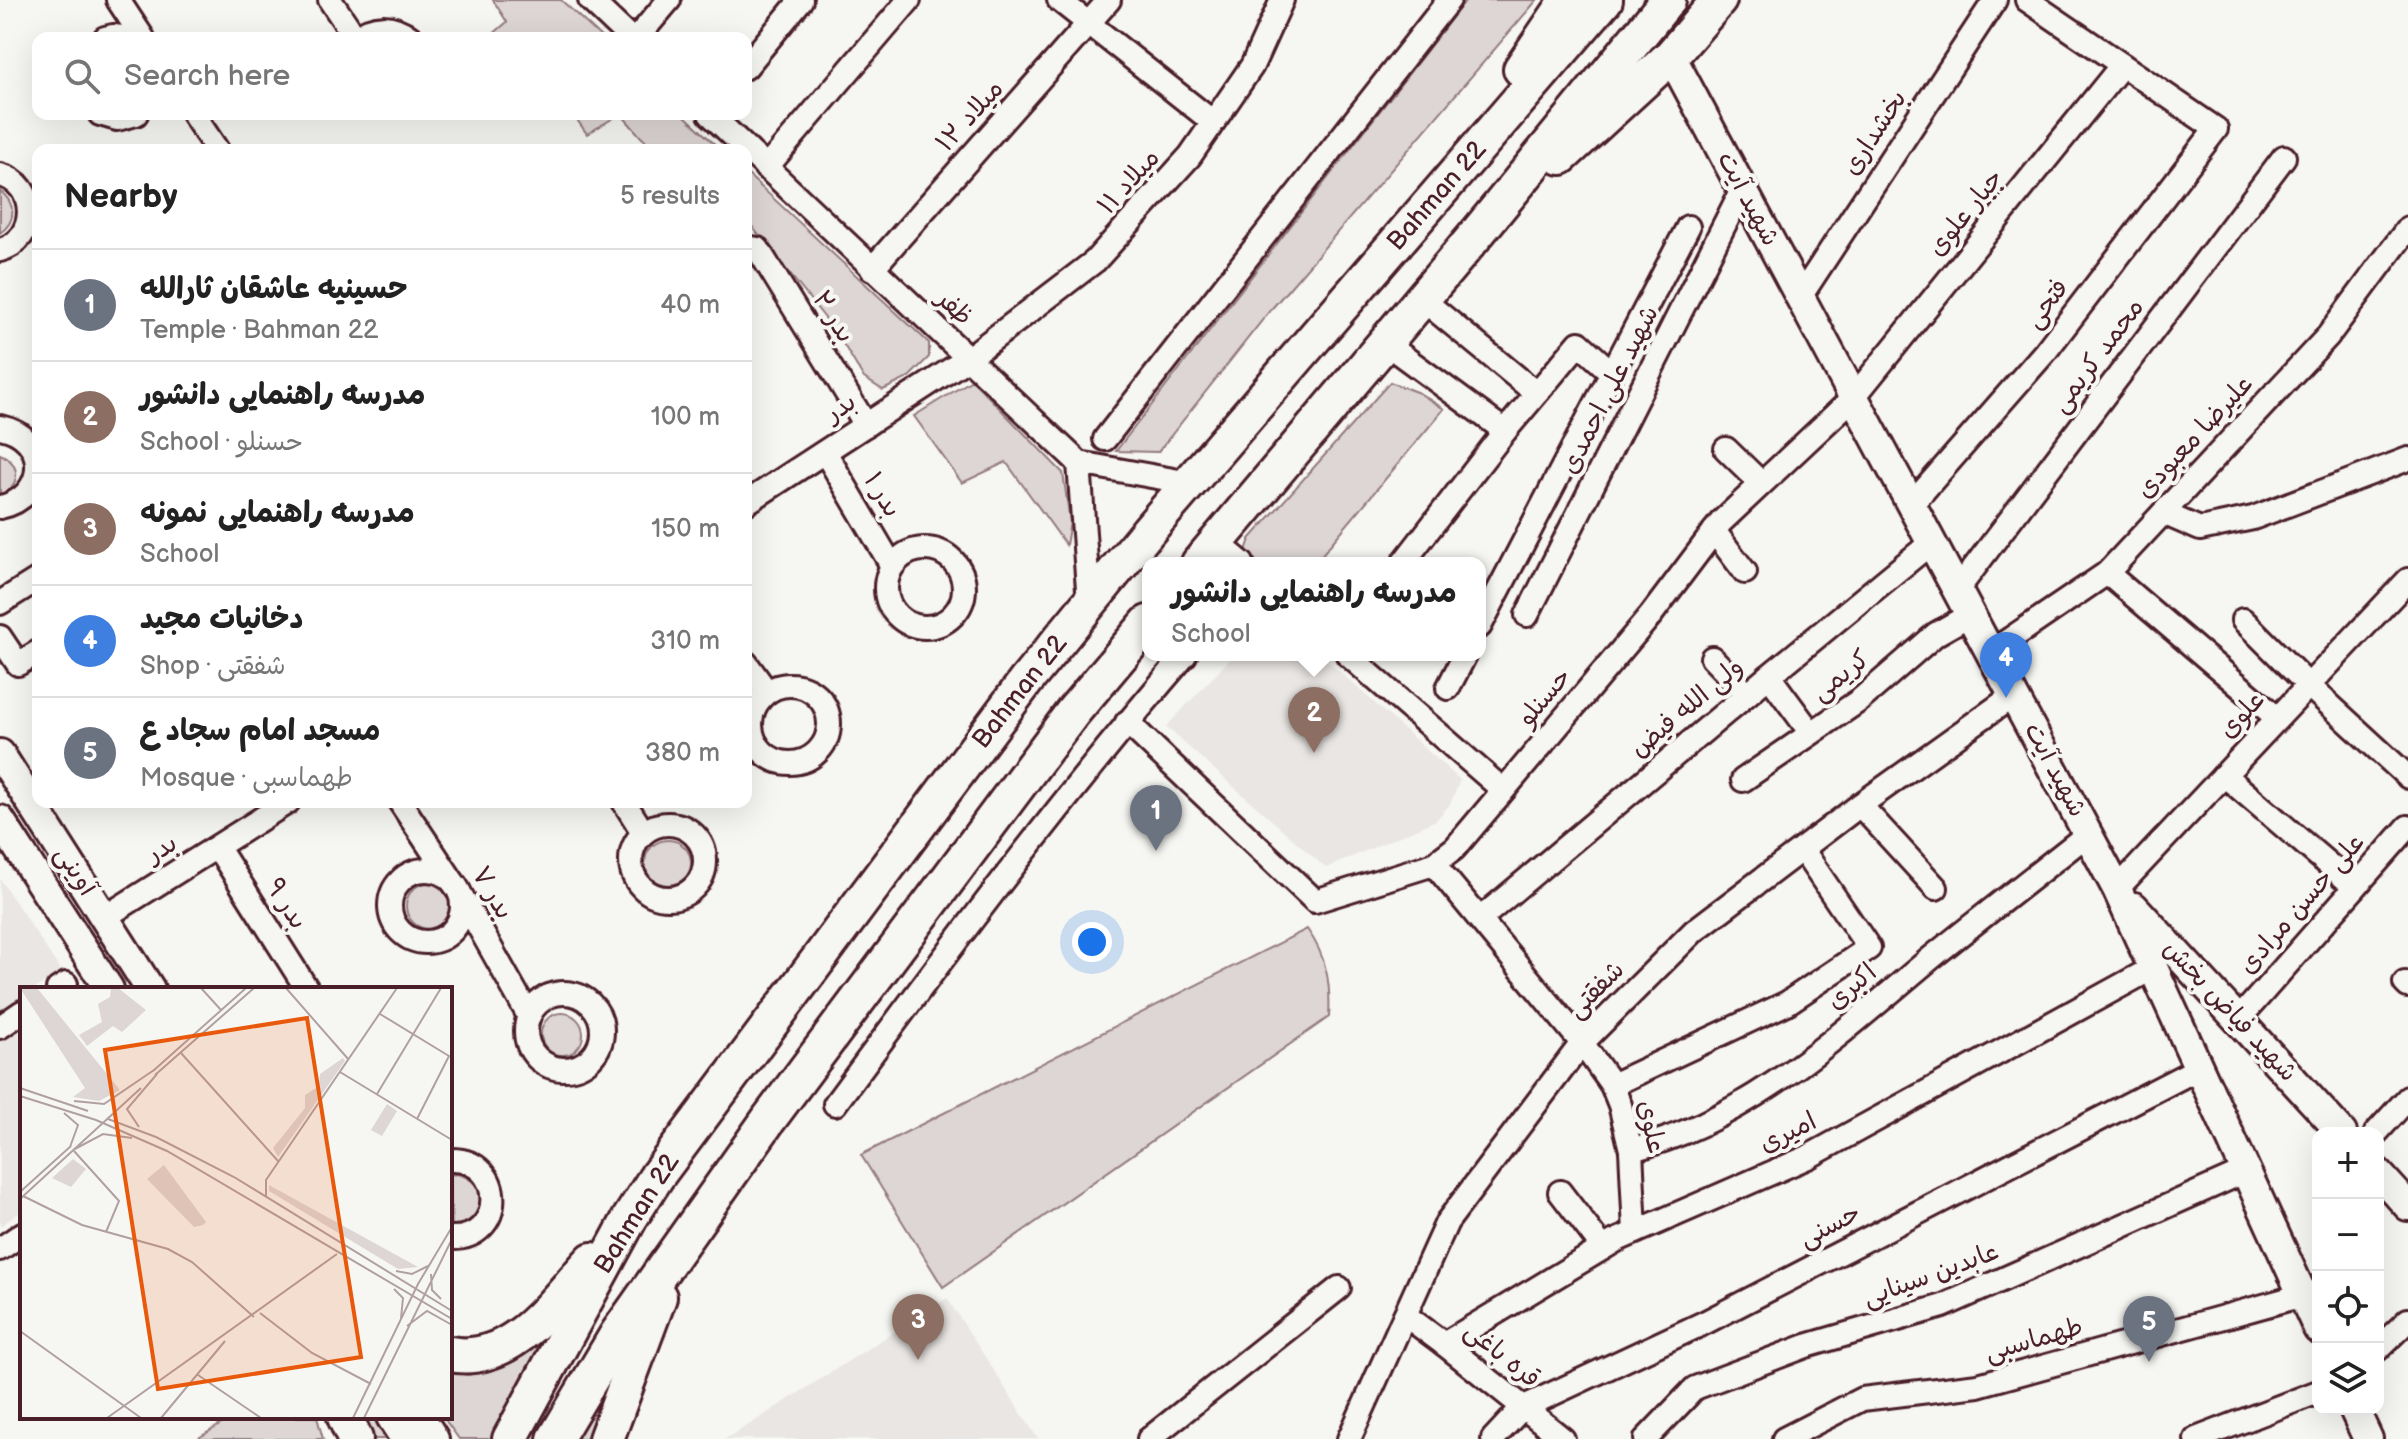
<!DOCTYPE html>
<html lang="en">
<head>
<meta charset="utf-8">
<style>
  body { margin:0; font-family:"Balsamiq Sans","Playpen Sans Arabic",sans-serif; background:#f2f2f2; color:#222 }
  .controls { position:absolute; right:24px; bottom:24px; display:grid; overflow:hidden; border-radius:16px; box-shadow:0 8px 32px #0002 }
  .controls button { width:72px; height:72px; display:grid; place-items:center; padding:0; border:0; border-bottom:2px solid #e0e0e0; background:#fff; color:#222; font:40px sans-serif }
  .you { position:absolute; left:1092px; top:942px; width:28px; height:28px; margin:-20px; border:6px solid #fff; border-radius:50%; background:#1a73e8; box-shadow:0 0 0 12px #1a73e833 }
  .badge { display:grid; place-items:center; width:52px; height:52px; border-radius:50%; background:#2563eb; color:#fff; font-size:26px; font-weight:700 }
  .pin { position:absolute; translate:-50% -66px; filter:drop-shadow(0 2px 4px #0008) }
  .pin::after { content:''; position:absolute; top:42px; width:28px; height:24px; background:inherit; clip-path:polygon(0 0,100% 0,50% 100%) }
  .popup { position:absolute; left:1142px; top:557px; width:344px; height:104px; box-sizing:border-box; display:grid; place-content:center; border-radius:16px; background:#fff; filter:drop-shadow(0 2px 6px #0005); font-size:26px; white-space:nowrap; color:#767676 }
  .popup b { font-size:30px; color:#222 }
  .popup::after { content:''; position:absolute; left:50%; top:100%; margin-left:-16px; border:16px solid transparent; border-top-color:#fff }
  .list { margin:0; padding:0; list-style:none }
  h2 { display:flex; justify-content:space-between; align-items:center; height:104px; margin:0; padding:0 32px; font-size:34px }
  h2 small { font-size:26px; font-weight:400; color:#767676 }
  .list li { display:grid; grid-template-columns:52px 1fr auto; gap:24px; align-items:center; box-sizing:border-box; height:112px; padding:0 32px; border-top:2px solid #e0e0e0 }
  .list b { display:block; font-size:30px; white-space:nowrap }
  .list p { margin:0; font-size:26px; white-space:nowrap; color:#767676 }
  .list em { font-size:26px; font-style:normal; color:#767676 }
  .icon { flex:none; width:44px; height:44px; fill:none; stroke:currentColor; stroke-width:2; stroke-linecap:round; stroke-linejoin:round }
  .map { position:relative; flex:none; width:2408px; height:1439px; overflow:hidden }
  .search { position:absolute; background:#fff; box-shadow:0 8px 32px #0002; left:32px; top:32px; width:720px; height:88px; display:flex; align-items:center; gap:20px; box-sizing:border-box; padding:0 28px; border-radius:16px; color:#767676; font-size:30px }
  .panel { position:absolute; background:#fff; box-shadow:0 8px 32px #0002; left:32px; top:144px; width:720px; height:664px; border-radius:16px }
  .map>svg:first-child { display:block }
  .built { fill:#e9e6e3 }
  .green { fill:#ddd6d5; stroke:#947a80; stroke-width:2 }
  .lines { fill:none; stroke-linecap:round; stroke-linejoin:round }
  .minor-casing { stroke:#4a1f2b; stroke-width:28 }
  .major-casing { stroke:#4a1f2b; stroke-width:34 }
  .highway-casing { stroke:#4a1f2b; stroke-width:40 }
  .minor { stroke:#f6f6f2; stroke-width:22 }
  .major { stroke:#f6f6f2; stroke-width:28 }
  .highway { stroke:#f6f6f2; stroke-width:34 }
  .labels { text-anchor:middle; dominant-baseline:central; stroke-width:8; stroke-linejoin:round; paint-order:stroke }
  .street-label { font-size:26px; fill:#4a1f2b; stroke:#f6f6f2 }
  .inset-road { fill:none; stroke:#b1a0a2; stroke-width:2 }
  .view { fill:#e8590c; fill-opacity:0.15; stroke:#e8590c; stroke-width:4 }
  .inset-edge { fill:none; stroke:#4a1f2b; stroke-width:4 }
</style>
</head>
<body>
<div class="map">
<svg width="2408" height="1439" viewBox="0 0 2408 1439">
  <rect width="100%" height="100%" fill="#f6f6f2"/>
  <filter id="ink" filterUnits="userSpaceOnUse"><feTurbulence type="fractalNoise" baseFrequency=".0125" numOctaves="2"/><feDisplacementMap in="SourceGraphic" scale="16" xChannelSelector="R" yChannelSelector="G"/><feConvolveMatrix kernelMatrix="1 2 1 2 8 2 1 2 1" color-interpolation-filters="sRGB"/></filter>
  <g filter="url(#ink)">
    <g class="built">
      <path d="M1234 655H1321L1460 780 1450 804 1436 820 1326 868 1166 727Z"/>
      <path d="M0 879 61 971 35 989H22V997L0 1012Z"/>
      <path d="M22 1026V1211L0 1226V1040Z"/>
      <path d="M947 1298 1038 1439H725L752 1423Z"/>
    </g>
    <g class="green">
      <path d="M493 0H561L602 38H493L492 35 507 22Z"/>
      <path d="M1466 0H1537L1268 313 1158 452 1116 451Z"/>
      <path d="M573 114H620L587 134Z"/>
      <path d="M621 114H683L721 150H656L641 137Z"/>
      <path d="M746 173 929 343V357L908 378 883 390 864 378 836 332 750 224 746 221Z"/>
      <path d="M0 191C16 203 17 221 0 233Z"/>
      <path d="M972 380 1063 473 1070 522 1066 545 1006 462 962 483 914 416Z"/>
      <path d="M1390 382 1419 393 1444 409 1315 563H1255L1245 554 1250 539Z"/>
      <path d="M0 454C22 463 21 487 0 496Z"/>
      <circle cx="668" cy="863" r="23"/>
      <circle cx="429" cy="906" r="23"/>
      <path d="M1307 929C1327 957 1331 984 1329 1017L943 1287 861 1155Z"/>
      <circle cx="562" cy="1034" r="21"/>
      <path d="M457 1174C492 1182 487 1225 452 1226L450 1175Z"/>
      <path d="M564 1315 494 1439H459L443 1417H450V1372L469 1375 504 1360Z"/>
      <path d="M620 1358 591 1439H576Z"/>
      <path d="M233 1417H317L323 1439H197Z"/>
      <path d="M357 1417H376L390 1439H367Z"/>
    </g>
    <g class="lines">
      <g class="minor-casing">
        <g id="minor">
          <path d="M118 0 143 38"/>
          <path d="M330 0 355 37"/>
          <path d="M590 0 630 38"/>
          <path d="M1059 0 1213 122"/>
          <path d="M105 38 113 36 132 38"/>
          <path d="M355 38C373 24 392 23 411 38"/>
          <path d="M637 38 669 0"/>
          <path d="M746 67 801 0"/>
          <path d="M100 114 117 119 136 114"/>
          <path d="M193 114 217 150"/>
          <path d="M710 114 1079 463 1190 483"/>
          <path d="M766 168 909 0"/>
          <path d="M0 175C39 184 38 240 0 250"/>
          <path d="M746 247 758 249 866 425"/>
          <path d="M872 269 1109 0"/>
          <path d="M1800 297 1995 0"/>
          <path d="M1422 299 1536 393"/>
          <path d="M1385 343 1505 431"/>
          <path d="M0 427C50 436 49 497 0 507"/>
          <path d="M1105 439 1449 0"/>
          <path d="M1726 449 1761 483"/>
          <path d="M825 452 892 566"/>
          <path d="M1079 463 1089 604"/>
          <path d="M746 503 967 359 1095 261 1190 156 1252 66 1282 0"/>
          <path d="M1912 504 2045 352 2216 129 2027 0"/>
          <path d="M2163 513 2200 529 2253 518 2408 459"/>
          <path d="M1714 531 1745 572"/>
          <path d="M1218 543 1242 563"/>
          <circle cx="925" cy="588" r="39"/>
          <path d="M1403 563 1505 431 1579 343 1612 373"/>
          <path d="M2107 573 2277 718"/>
          <path d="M1958 589 2284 157"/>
          <path d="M0 603 38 579"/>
          <path d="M1527 615 1742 190"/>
          <path d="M2243 620 2308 685 2408 777"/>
          <path d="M1480 626 1688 227"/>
          <path d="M0 637 18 664 38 652"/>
          <path d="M1991 652 2107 573 2328 336 2408 228"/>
          <path d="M1348 655 1503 790"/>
          <path d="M1712 658 1747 694"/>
          <path d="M746 663 767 692"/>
          <path d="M1769 676 1811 733"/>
          <circle cx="790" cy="724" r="39"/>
          <path d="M1448 688 1465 655"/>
          <path d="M1127 722 1315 901 1434 864"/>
          <path d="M2224 775 2355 887"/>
          <path d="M1743 780 1860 700 1936 634 1971 614"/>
          <path d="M400 802 457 888 529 1016"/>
          <path d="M624 802 643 832"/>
          <path d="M1860 805 1936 888"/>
          <circle cx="668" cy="861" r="37"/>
          <path d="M218 848 307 989"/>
          <circle cx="426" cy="906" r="36"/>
          <path d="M2117 889 2408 580"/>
          <path d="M105 917 288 802"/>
          <path d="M1480 919 1769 676 1932 542"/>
          <path d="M2405 983 2408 986"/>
          <path d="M58 989 66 984"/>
          <circle cx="564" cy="1031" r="38"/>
          <path d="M2239 1019 2408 827"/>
          <path d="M0 1027 22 1012"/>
          <path d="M1612 1085 1787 1003 1869 948 1802 849"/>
          <path d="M835 1104C947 952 1061 799 1185 655"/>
          <path d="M2376 1133 2408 1098"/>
          <path d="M1631 1150C1748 1121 1841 1033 1931 958 1983 916 2036 875 2089 833"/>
          <path d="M450 1160C507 1158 506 1241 450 1238"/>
          <path d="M1560 1192 1603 1248"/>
          <path d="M1635 1232 1631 1150 1620 1105 1612 1085 1582 1043 1434 864 1455 848 1651 615 1721 522 1854 397 2122 65"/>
          <path d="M0 1249 22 1234"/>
          <path d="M1405 1315 1444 1344 1563 1439"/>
          <path d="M1444 1344 1615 1241 1808 1157 2153 968"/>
          <path d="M2378 1349 2408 1320"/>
          <path d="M1149 1439 1339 1288"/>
          <path d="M1349 1439 1447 1222 1582 1043 1694 931 1860 805 2014 695"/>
          <path d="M1493 1439 1522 1408 1706 1322 2199 1068"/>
          <path d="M1646 1439 1695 1388 1806 1346 1943 1306 2246 1171"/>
          <path d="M1784 1439 1862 1399 1978 1385 2303 1295"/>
          <path d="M2196 1439 2318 1392"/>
        </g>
      </g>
      <g class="major-casing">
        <g id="major">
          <path d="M1671 56 2117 889 2318 1329"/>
          <path d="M0 754 150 989"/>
          <path d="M0 820 109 989"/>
          <path d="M2134 907 2342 1133"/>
          <path d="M2378 1173 2408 1206"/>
          <path d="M2354 1409 2368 1439"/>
          <path d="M391 1417 405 1439"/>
          <path d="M420 1417 434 1439"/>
        </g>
      </g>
      <g class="highway-casing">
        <g id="highway">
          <path d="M1521 69 1568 0"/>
          <path d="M1561 157 1671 56 1719 0"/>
          <path d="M1199 563 1475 236 1668 0"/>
          <path d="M450 1354C513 1366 555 1300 592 1260"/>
          <path d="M345 1417 355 1439"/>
          <path d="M510 1439 630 1218 657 1176 1026 681 1148 531 1605 0"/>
          <path d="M555 1439 618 1333 769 1119 1073 712 1148 623"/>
          <path d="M606 1439 659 1297"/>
        </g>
      </g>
      <use href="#minor" class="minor"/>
      <use href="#major" class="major"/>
      <use href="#highway" class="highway"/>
    </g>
  </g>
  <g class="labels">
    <g class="street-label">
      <text transform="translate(970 116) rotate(-48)">میلاد ۱۲</text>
      <text transform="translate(1875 133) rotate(-57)">بخشداری</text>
      <text transform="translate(1129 182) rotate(-48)">میلاد ۱۱</text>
      <text transform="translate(1437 196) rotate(-49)">Bahman 22</text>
      <text transform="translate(1748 199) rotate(62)">شهید آیت</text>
      <text transform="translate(1966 213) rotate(-51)">جبار علوی</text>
      <text transform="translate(2047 304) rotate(-53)">فتحی</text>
      <text transform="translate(954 308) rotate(44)">ظفر</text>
      <text transform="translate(833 317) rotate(58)">بدر ۲</text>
      <text transform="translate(2098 356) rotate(-53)">محمد کریمی</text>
      <text transform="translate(1610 390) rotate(-63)">شهید علی احمدی</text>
      <text transform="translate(841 408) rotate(-33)">بدر</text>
      <text transform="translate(2195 437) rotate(-47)">علیرضا معبودی</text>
      <text transform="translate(882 495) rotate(59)">بدر ۱</text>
      <text transform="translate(1841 676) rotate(-38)">کریمی</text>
      <text transform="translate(1020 692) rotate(-52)">Bahman 22</text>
      <text transform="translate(1544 698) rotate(-50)">حسنلو</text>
      <text transform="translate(1687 708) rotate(-40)">ولی الله فیض</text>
      <text transform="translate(2242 715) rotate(-47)">علوی</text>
      <text transform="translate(2055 770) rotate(62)">شهید آیت</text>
      <text transform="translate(162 849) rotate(-31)">بدر</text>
      <text transform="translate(75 871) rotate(57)">آوینی</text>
      <text transform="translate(492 893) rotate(60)">بدر ۷</text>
      <text transform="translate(286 904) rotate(58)">بدر ۹</text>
      <text transform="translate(2302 904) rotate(-49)">علی حسن مرادی</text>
      <text transform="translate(1852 987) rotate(-40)">اکبری</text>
      <text transform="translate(1596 990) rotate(-45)">شفقتی</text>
      <text transform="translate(2230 1011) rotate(47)">شهید فیاض بخش</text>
      <text transform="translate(1651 1127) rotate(78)">علوی</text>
      <text transform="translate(1788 1133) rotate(-26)">امیری</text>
      <text transform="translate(637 1214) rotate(-58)">Bahman 22</text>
      <text transform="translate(1830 1226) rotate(-27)">حسنی</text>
      <text transform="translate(1931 1275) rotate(-20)">عابدین سینایی</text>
      <text transform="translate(2034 1340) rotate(-16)">طهماسبی</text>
      <text transform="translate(1502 1355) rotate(39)">قره باغی</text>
    </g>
  </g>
  <g transform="translate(20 987)">
    <rect width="432" height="432" fill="#f6f6f2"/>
    <path d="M0 1H17L100 103 79 114 53 110 65 101ZM91 1H98L126 23 102 45 93 39 67 59 59 48 82 35 78 17 90 10ZM323 71 325 74 258 170 253 161 285 121V108L299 99 300 87ZM367 117 377 124 362 149 351 143ZM53 172 66 182 51 200 32 191ZM144 178 186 235 183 238 174 240 127 192ZM249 198 398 280 378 282 249 204Z" fill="#ddd6d5"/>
    <path class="inset-road" d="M181 1 201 23M266 1 329 73M360 27 429 69 397 132M161 66 258 174M133 84 226 1M320 85 432 153M135 88 234 1M0 101 68 124M357 107 421 1M0 109 76 133 147 164 432 332M54 114 84 117 134 83M44 126 58 138 50 160M88 132 136 150 214 190 432 324M119 140 107 122 137 87M53 163 83 147 112 151M54 164 99 214 86 245M0 205 51 159M3 209 62 238 148 262 172 275 234 330M246 209V193L377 1M0 212 121 101M376 284 392 287 408 279M411 287 412 303 421 312M374 302 383 311 381 331M240 326 292 366 351 397M387 339 407 324 432 338M0 344 121 431M178 388 241 431M87 431 317 267M141 431 205 354M333 431 398 297 432 240M344 431 432 252"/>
    <path class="view" d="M287 31 341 370 138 402 85 63Z"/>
    <rect width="432" height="432" class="inset-edge"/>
  </g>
</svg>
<div class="controls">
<button>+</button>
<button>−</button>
<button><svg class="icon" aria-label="locate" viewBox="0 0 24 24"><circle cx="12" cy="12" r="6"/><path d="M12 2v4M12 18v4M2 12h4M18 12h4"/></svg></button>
<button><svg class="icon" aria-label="layers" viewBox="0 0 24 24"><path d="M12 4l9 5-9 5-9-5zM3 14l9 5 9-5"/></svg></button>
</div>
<div class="you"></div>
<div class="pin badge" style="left:1156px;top:851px;background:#6b7280">1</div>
<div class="pin badge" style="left:1314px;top:753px;background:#8d6e63">2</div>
<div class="popup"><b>مدرسه راهنمایی دانشور</b>School</div>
<div class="pin badge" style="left:918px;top:1360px;background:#8d6e63">3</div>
<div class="pin badge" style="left:2006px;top:698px;background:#3f7fe0">4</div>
<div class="pin badge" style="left:2149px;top:1362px;background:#6b7280">5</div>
<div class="search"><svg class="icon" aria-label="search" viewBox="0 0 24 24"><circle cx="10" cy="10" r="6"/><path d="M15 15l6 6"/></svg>Search here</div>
<section class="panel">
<h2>Nearby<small>5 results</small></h2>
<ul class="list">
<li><span class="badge" style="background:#6b7280">1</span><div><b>حسینیه عاشقان ثارالله</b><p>Temple · Bahman 22</p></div><em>40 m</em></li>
<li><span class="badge" style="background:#8d6e63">2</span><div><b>مدرسه راهنمایی دانشور</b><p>School · حسنلو</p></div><em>100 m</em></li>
<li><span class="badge" style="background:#8d6e63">3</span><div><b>مدرسه راهنمایی نمونه</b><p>School</p></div><em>150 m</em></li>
<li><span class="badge" style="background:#3f7fe0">4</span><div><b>دخانیات مجید</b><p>Shop · شفقتی</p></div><em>310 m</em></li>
<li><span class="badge" style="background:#6b7280">5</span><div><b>مسجد امام سجاد ع</b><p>Mosque · طهماسبی</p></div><em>380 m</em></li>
</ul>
</section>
</div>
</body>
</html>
